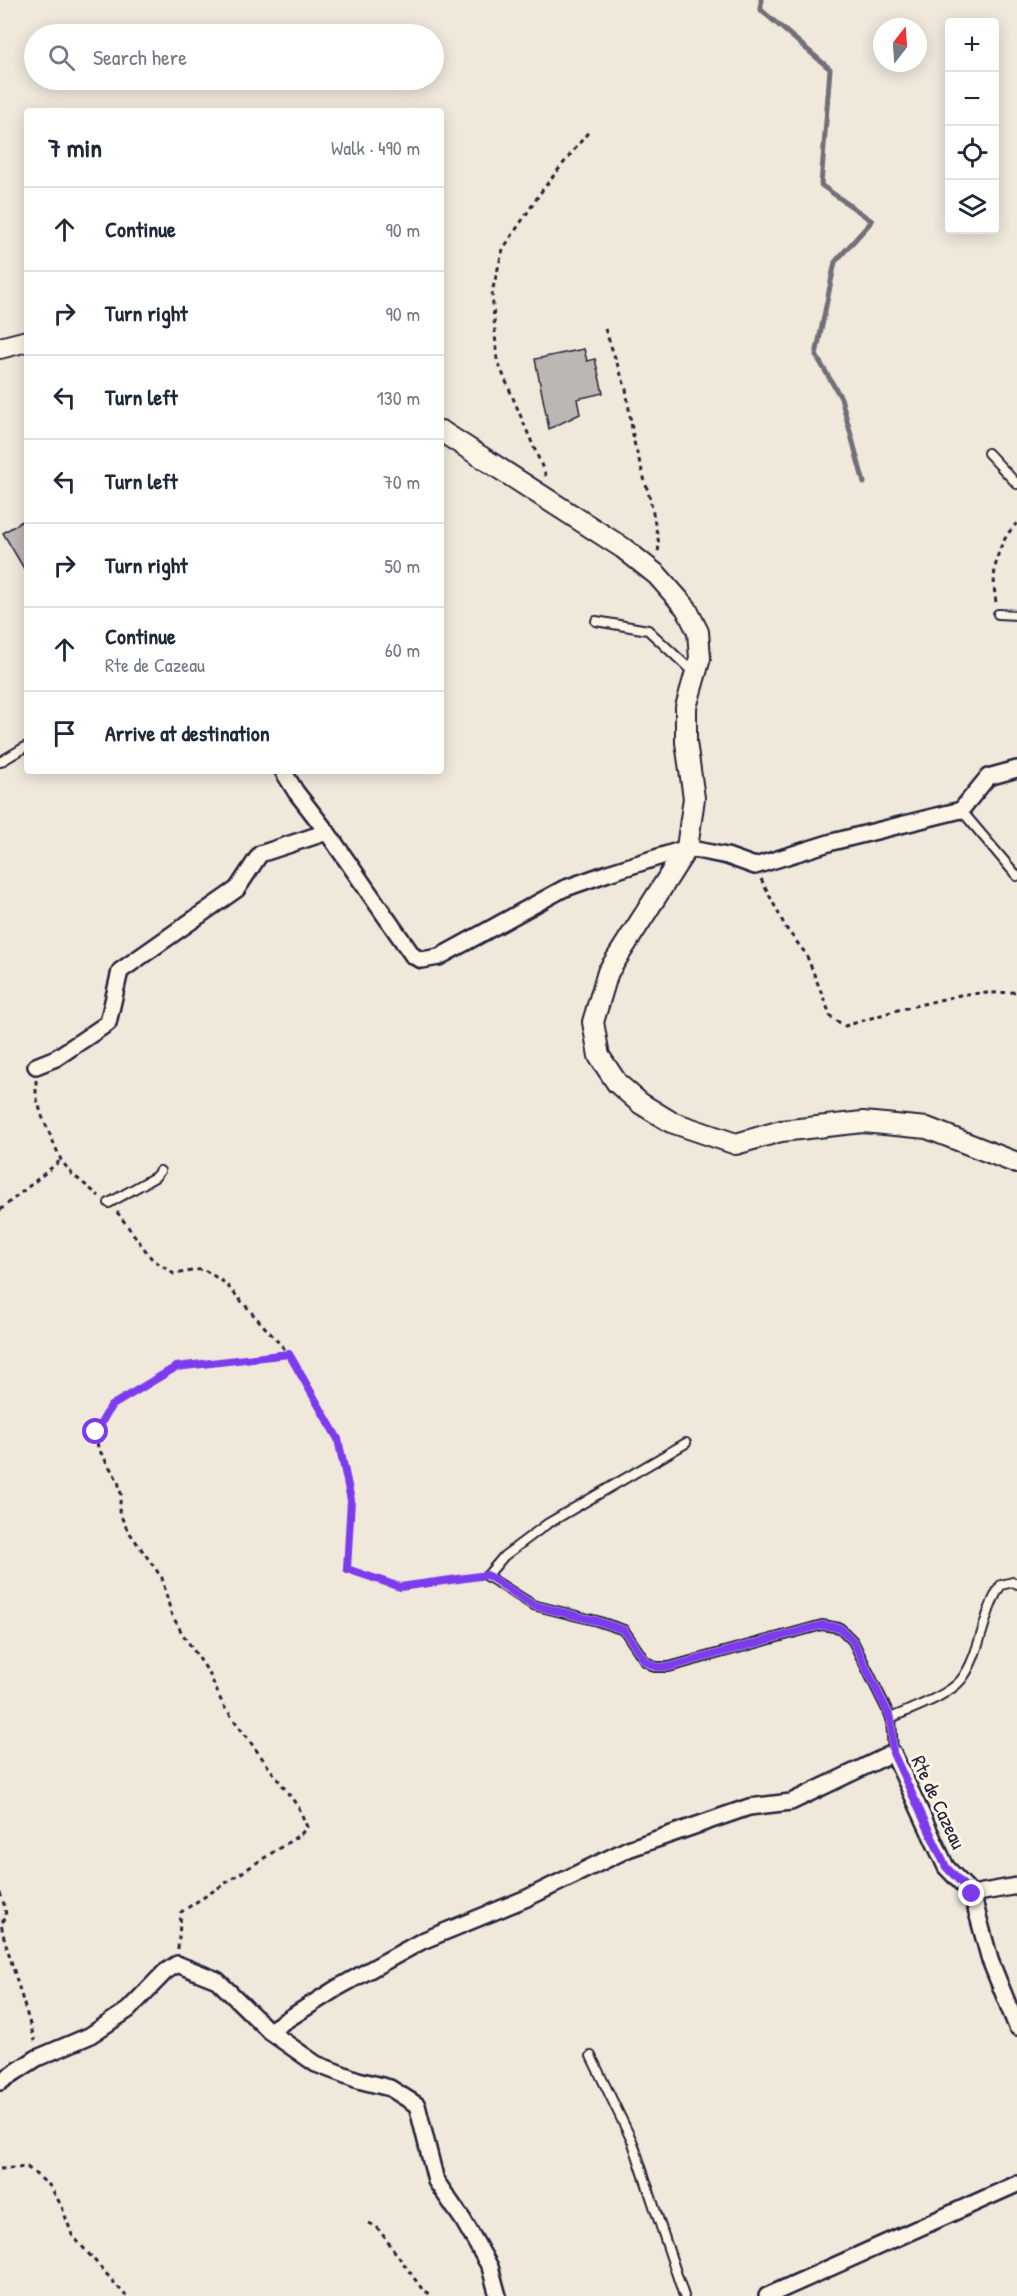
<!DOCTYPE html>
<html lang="en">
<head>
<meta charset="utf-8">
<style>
  body { margin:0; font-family:"Patrick Hand",sans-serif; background:#f6f6f7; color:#1f2937 }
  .controls { position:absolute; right:18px; top:18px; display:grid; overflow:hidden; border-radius:6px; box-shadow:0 3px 15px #0003 }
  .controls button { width:54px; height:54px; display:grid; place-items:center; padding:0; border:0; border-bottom:2px solid #e0e1e3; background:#fff; color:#1f2937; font:30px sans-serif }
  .compass { position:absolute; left:873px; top:18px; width:54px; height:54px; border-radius:50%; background:#fff; box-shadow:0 3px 15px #0003; rotate:17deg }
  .stop { position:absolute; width:18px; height:18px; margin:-14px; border:4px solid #7c3aed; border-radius:50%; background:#fff }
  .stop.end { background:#7c3aed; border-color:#fff; box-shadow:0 2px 6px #0008 }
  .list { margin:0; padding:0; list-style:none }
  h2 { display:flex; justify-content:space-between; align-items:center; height:78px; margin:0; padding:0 24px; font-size:26px }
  h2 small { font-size:20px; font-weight:400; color:#747a83 }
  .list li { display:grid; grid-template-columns:39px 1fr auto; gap:18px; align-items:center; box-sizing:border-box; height:84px; padding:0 24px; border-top:2px solid #e0e1e3 }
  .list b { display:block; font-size:22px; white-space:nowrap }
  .list p { margin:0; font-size:20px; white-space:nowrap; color:#747a83 }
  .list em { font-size:20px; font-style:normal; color:#747a83 }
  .icon { flex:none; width:33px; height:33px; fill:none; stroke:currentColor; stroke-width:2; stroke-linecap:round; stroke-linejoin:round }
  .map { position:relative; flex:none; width:1017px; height:2296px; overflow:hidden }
  .search { position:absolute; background:#fff; box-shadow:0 3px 15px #0003; left:24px; top:24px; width:420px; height:66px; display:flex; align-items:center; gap:15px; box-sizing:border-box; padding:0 21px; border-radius:33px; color:#747a83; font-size:22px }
  .panel { position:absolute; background:#fff; box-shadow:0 3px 15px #0003; left:24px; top:108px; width:420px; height:666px; border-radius:6px }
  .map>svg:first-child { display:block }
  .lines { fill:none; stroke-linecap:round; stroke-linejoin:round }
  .stream { stroke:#716f79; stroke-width:5 }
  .building { fill:#bcb7b3; stroke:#22223b; stroke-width:1.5 }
  .service-casing { stroke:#22223b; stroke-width:12 }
  .minor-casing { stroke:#22223b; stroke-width:20 }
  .tertiary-casing { stroke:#22223b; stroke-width:24 }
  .path { stroke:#22223b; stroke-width:3; stroke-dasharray:4.5 4.5; stroke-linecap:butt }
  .service { stroke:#fcf5e5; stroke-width:8 }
  .minor { stroke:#fcf5e5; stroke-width:15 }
  .tertiary { stroke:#fcf5e5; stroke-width:20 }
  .route { stroke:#7c3aed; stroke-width:8 }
  .labels { text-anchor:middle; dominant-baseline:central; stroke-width:6; stroke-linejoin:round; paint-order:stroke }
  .street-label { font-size:20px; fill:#22223b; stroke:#fcf5e5 }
</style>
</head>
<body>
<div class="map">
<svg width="1017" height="2296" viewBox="0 0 1017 2296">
  <rect width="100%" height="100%" fill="#efe8db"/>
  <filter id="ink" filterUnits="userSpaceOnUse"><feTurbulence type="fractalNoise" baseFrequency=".0167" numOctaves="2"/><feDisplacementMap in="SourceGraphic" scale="12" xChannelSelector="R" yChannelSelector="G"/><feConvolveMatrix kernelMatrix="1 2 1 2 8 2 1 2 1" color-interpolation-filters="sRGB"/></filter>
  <g filter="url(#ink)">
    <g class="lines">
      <path class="stream" d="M761 0V10L830 69 821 185 872 221 835 262 816 355 841 398 864 483"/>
    </g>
    <g class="building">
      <path d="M584 349 587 361 595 359 603 393 577 399 580 414 549 429 535 359Z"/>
      <path d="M27 518V572H26L3 533Z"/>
    </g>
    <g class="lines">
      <g class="service-casing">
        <g id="service">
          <path d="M988 453 1017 484"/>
          <path d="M998 614 1017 615"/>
          <path d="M596 621 648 630 694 673"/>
          <path d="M0 762 27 746"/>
          <path d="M961 810 1017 876"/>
          <path d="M109 1203 155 1177 160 1171"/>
          <path d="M686 1443 547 1524 504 1556 487 1576 533 1605 597 1621 624 1630 645 1661 655 1667H669L822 1625 840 1628 853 1641 891 1718 893 1753"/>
          <path d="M891 1718C910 1709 948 1696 961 1680 980 1657 983 1612 1001 1585L1013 1582 1017 1584"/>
          <path d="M591 2056 633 2143 684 2296"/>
        </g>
      </g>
      <g class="minor-casing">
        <g id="minor">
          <path d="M283 771 296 792 327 832 413 956 422 960 439 957 563 889 608 873 687 848 727 856 755 866 832 842 961 810 988 777 1017 769"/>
          <path d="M36 1066 56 1058 108 1023 120 971 237 889 260 854 327 832"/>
          <path d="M972 1894 1017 1886"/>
          <path d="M269 2031 337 1988 422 1941 527 1898 628 1849 749 1807 791 1802 893 1753 946 1867 972 1894 990 1960 1017 2027"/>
          <path d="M0 2082 37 2058 89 2036 128 2010 165 1972 177 1964 217 1980 269 2031 316 2064 358 2080 390 2088 417 2105 436 2181 463 2220 490 2267 498 2296"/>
          <path d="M767 2296 1017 2184"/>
        </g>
      </g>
      <g class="tertiary-casing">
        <g id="tertiary">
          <path d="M0 348 27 341"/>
          <path d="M441 431 623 548 657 575 686 608 698 632 700 658 686 707V742L694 798 687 848 608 972 593 1022 599 1056 617 1083 640 1103 671 1122 736 1144 781 1131 863 1122 927 1128 1017 1163"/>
        </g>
      </g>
      <g class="path">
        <path d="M605 329 626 389 634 442 651 503 659 544 658 553"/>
        <path d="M546 476 497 360 492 292 503 249 543 189 590 130"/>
        <path d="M996 602C991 573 996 544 1017 523"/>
        <path d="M761 879 786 928 806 954 831 1017 845 1026 894 1011 964 994 1017 992"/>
        <path d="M36 1080V1096L42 1116 61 1160 72 1174 99 1196"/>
        <path d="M0 1210 61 1160"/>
        <path d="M117 1212 152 1259 174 1274 203 1269 225 1283 289 1354 338 1439 351 1499 347 1569 400 1587 477 1577"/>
        <path d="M0 1893 5 1907 6 1918 1 1923 3 1934 35 2041"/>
        <path d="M178 1949 181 1912 301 1834 307 1827 299 1808 223 1705 209 1673 182 1633 171 1613 162 1578 127 1529 119 1512 121 1494 118 1481 98 1448 96 1433 111 1406 175 1367 289 1354"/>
        <path d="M0 2169 27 2167 50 2186 62 2207 72 2235 126 2296"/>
        <path d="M369 2223 377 2227 422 2289 433 2296"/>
      </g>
      <use href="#service" class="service"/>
      <use href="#minor" class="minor"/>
      <use href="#tertiary" class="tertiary"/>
    </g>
  </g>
  <g class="lines" filter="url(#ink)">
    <path class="route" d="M96 1432 111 1406 176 1367 289 1354 338 1439 351 1500 347 1569 400 1587 487 1575 533 1605 597 1621 624 1630 645 1661 656 1667H669L822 1625 840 1628 853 1641 891 1719 893 1753 946 1867 972 1894"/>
  </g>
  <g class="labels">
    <g class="street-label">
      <text transform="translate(939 1802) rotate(65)">Rte de Cazeau</text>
    </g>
  </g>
</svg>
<div class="controls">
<button>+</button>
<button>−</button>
<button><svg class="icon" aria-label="locate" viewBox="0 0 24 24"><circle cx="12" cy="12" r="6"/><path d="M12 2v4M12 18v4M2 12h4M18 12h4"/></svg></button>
<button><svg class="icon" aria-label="layers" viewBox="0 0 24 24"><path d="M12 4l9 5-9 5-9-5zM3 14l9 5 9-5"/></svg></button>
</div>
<svg class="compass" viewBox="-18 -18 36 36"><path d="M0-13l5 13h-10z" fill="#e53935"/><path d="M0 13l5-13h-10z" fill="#747a83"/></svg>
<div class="stop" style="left:96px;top:1432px"></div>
<div class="stop end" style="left:972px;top:1894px"></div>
<div class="search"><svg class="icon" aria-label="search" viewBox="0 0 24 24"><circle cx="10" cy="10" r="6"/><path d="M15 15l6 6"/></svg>Search here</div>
<section class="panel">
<h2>7 min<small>Walk · 490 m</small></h2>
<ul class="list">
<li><svg class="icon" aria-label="ahead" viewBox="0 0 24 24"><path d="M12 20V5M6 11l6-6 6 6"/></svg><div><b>Continue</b></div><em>90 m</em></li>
<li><svg class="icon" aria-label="right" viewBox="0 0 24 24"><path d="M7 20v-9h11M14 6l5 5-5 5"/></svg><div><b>Turn right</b></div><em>90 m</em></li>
<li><svg class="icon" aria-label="left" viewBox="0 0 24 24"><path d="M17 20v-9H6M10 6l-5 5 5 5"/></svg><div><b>Turn left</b></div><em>130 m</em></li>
<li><svg class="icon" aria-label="left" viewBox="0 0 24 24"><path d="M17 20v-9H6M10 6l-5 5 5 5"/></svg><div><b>Turn left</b></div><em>70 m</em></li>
<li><svg class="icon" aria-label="right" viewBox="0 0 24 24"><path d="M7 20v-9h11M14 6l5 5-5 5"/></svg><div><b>Turn right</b></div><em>50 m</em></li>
<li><svg class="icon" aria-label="ahead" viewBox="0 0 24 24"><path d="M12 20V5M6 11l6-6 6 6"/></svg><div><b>Continue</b><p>Rte de Cazeau</p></div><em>60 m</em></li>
<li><svg class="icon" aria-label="arrive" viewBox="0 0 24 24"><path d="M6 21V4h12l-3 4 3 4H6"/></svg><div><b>Arrive at destination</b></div></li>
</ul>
</section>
</div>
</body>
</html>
